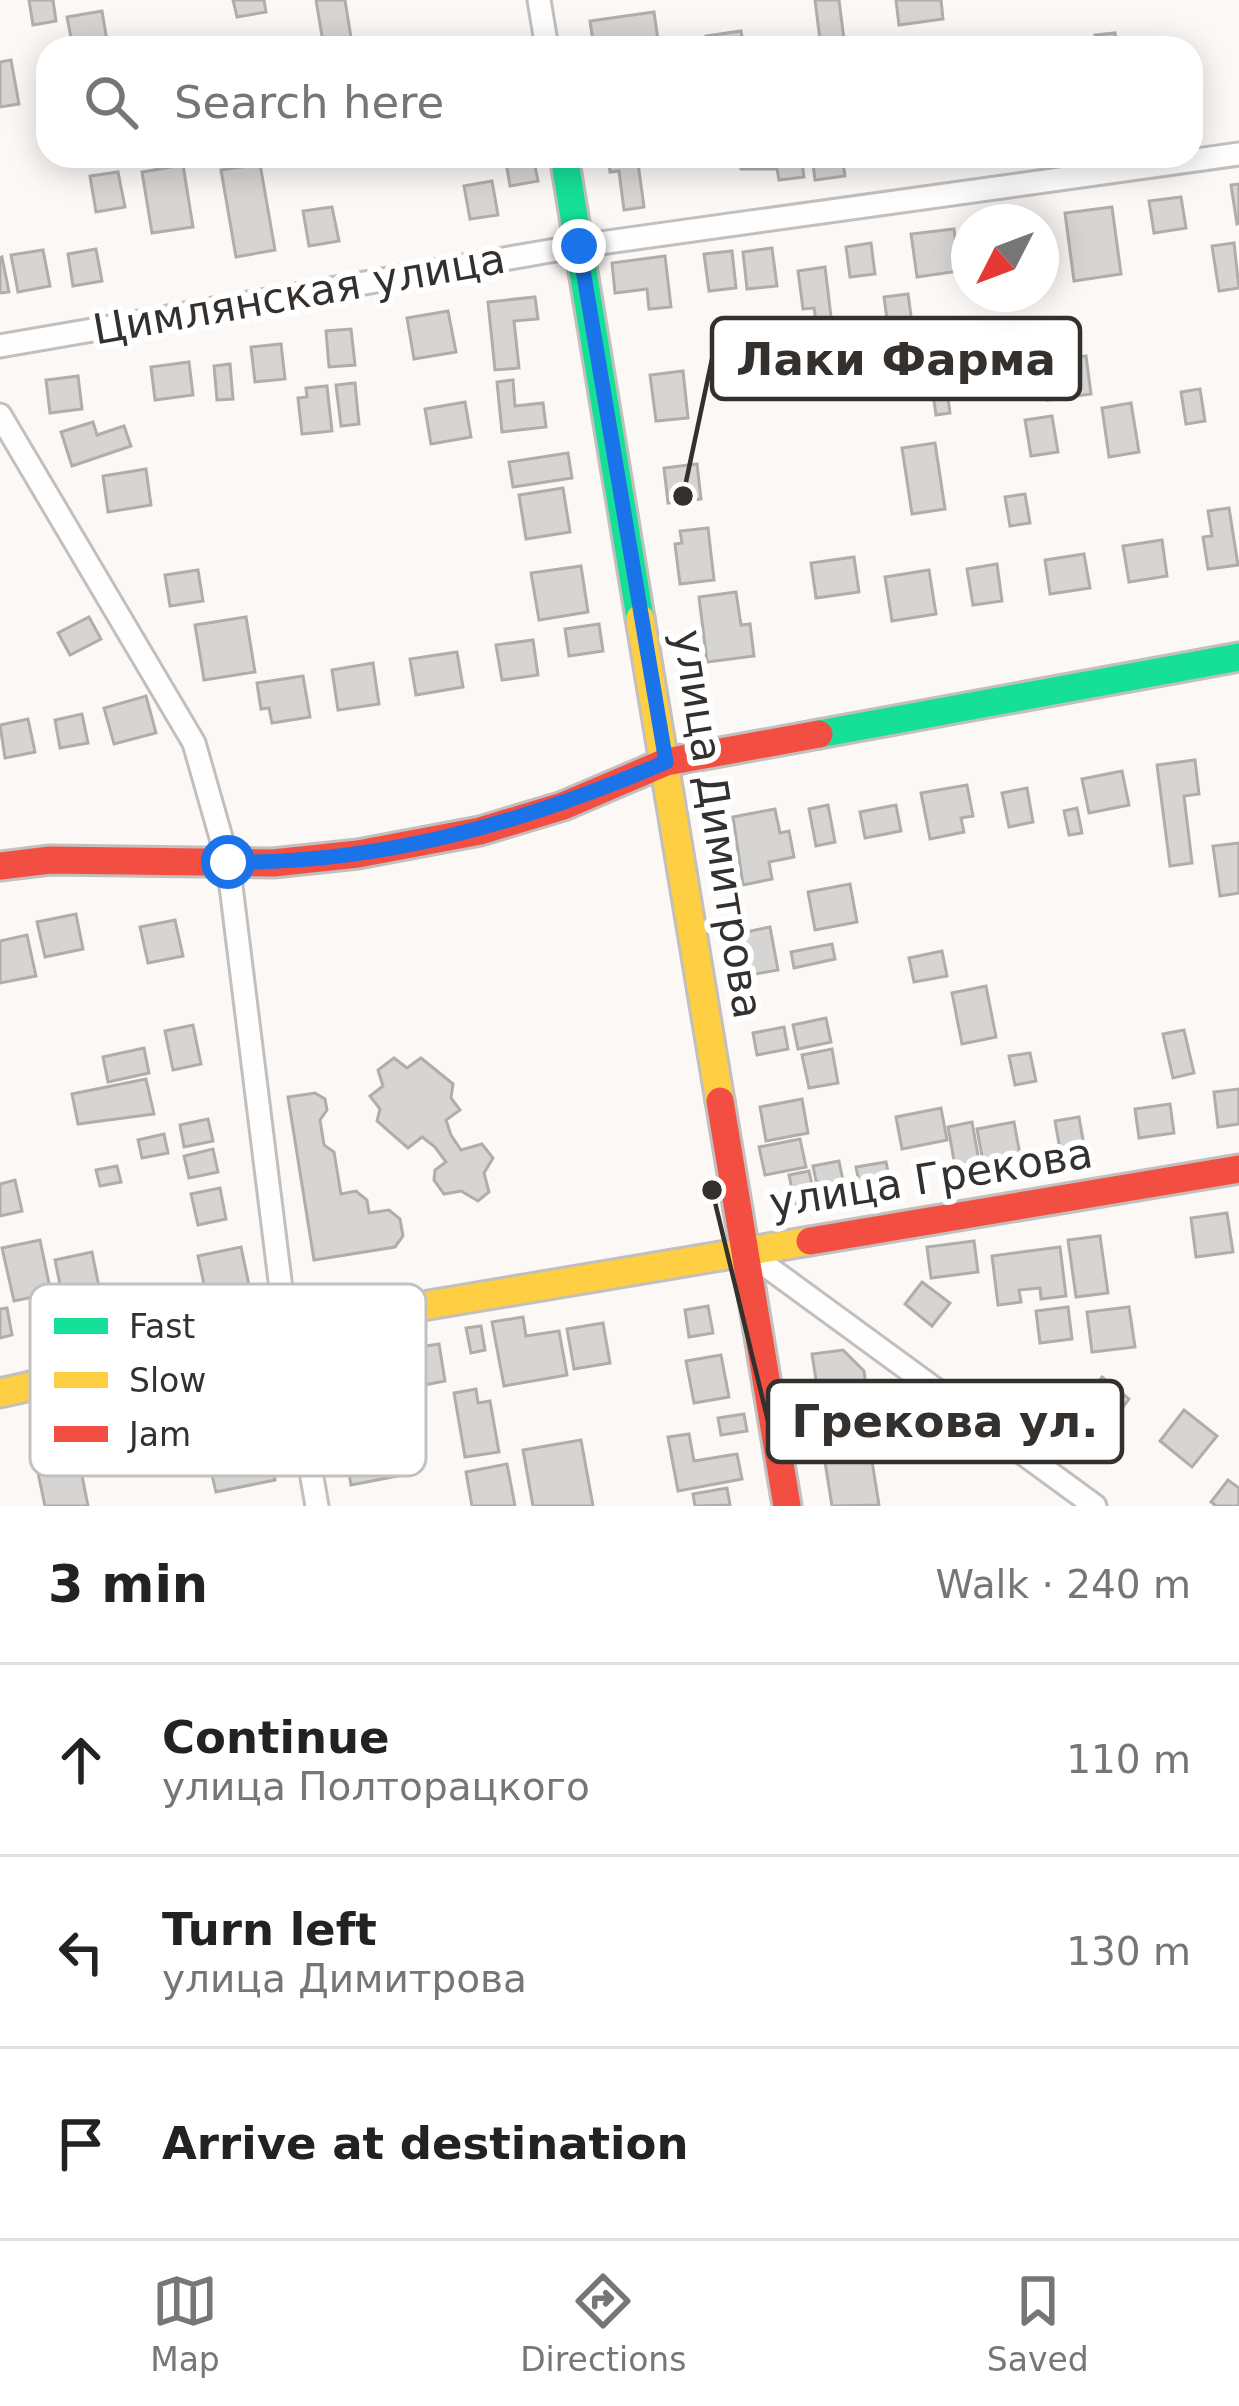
<!DOCTYPE html>
<html lang="en">
<head>
<meta charset="utf-8">
<style>
  body { margin:0; font-family:"DejaVu Sans",sans-serif; background:#f2f2f2; color:#222 }
  .compass { position:absolute; left:951px; top:204px; width:108px; height:108px; border-radius:50%; background:#fff; box-shadow:0 6px 30px #0003; rotate:228deg }
  .stop { position:absolute; width:36px; height:36px; margin:-27px; border:9px solid #1a73e8; border-radius:50%; background:#fff }
  .stop.end { background:#1a73e8; border-color:#fff; box-shadow:0 3px 12px #0008 }
  .list { margin:0; padding:0; list-style:none }
  h2 { display:flex; justify-content:space-between; align-items:center; height:156px; margin:0; padding:0 48px; font-size:51px }
  h2 small { font-size:39px; font-weight:400; color:#767676 }
  .list li { display:grid; grid-template-columns:78px 1fr auto; gap:36px; align-items:center; box-sizing:border-box; height:192px; padding:0 48px; border-top:3px solid #e0e0e0 }
  .list b { display:block; font-size:45px; white-space:nowrap }
  .list p { margin:0; font-size:39px; white-space:nowrap; color:#767676 }
  .list em { font-size:39px; font-style:normal; color:#767676 }
  .icon { flex:none; width:66px; height:66px; fill:none; stroke:currentColor; stroke-width:2; stroke-linecap:round; stroke-linejoin:round }
  .map { position:relative; flex:none; width:1239px; height:1506px; overflow:hidden }
  .search { position:absolute; background:#fff; box-shadow:0 6px 30px #0003; left:36px; right:36px; top:36px; height:132px; display:flex; align-items:center; gap:30px; box-sizing:border-box; padding:0 42px; border-radius:36px; color:#767676; font-size:45px }
  .sheet { height:732px; background:#fff }
  nav { display:flex; justify-content:space-around; align-items:center; box-sizing:border-box; height:168px; border-top:3px solid #e0e0e0; background:#fff; font-size:33px; color:#767676 }
  nav a { display:grid; justify-items:center; gap:6px }
  nav .on { color:#797674 }
  .map>svg:first-child { display:block }
  .building { fill:#d7d5d3; stroke:#b0aeab; stroke-width:3 }
  .lines { fill:none; stroke-linecap:round; stroke-linejoin:round }
  .street-casing { stroke:#c2bfbd; stroke-width:27 }
  .fast-casing { stroke:#c2bfbd; stroke-width:33 }
  .slow-casing { stroke:#c2bfbd; stroke-width:33 }
  .jam-casing { stroke:#c2bfbd; stroke-width:33 }
  .street { stroke:#fefefe; stroke-width:21 }
  .fast { stroke:#16e098; stroke-width:27 }
  .slow { stroke:#ffcf43; stroke-width:27 }
  .jam { stroke:#f24e42; stroke-width:27 }
  .route { stroke:#1a73e8; stroke-width:15 }
  .labels { text-anchor:middle; dominant-baseline:central; stroke-width:12; stroke-linejoin:round; paint-order:stroke }
  .street-label { font-size:42px; fill:#33302e; stroke:#fff }
  .key { fill:#fff; stroke:#c2c1c0; stroke-width:3 }
  .key-label { font-size:33px; fill:#33302e }
  .leader { fill:none; stroke:#33302e; stroke-width:4.5 }
  .callout-dot { fill:#33302e; stroke:#fff; stroke-width:4.5 }
  .callout { fill:#fff; stroke:#33302e; stroke-width:4.5 }
  .callout-label { font-size:45px; text-anchor:middle; font-weight:bold; fill:#33302e }
</style>
</head>
<body>
<div class="map">
<svg width="1239" height="1506" viewBox="0 0 1239 1506">
  <rect width="100%" height="100%" fill="#fbf8f6"/>
  <g class="building">
    <path d="M29 0H53L56 21 33 25Z"/>
    <path d="M233 0H264L266 12 237 17Z"/>
    <path d="M316 0H345L352 44 324 48Z"/>
    <path d="M815 0H839L845 47 821 48Z"/>
    <path d="M896 0H941L943 19 899 25Z"/>
    <path d="M102 11 108 47 73 48 67 17Z"/>
    <path d="M654 12 658 40 594 48 590 21Z"/>
    <path d="M741 31 744 48H708L706 36Z"/>
    <path d="M1115 33 1117 48H1097L1095 35Z"/>
    <path d="M431 39 433 48H394V46Z"/>
    <path d="M690 39 691 48H657V44Z"/>
    <path d="M11 60 19 104 0 107V62Z"/>
    <path d="M505 156H533L538 181 510 186Z"/>
    <path d="M608 156H637L644 207 624 210 619 171 610 172Z"/>
    <path d="M739 156H801L804 177 779 180 777 169H741Z"/>
    <path d="M812 156H842L845 176 815 180Z"/>
    <path d="M260 164 275 250 236 257 221 170Z"/>
    <path d="M183 165 193 227 152 233 142 172Z"/>
    <path d="M118 172 125 207 96 212 90 176Z"/>
    <path d="M492 181 498 215 470 219 464 186Z"/>
    <path d="M1239 184V223L1237 224 1231 185Z"/>
    <path d="M1181 197 1186 228 1154 233 1149 201Z"/>
    <path d="M332 207 339 241 309 246 303 211Z"/>
    <path d="M1112 207 1121 274 1074 281 1065 213Z"/>
    <path d="M954 229 959 271 917 277 911 234Z"/>
    <path d="M871 243 875 274 850 277 846 247Z"/>
    <path d="M1234 243 1239 288 1219 291 1212 246Z"/>
    <path d="M772 248 777 286 747 289 743 252Z"/>
    <path d="M96 249 102 281 73 286 68 254Z"/>
    <path d="M43 250 50 286 18 292 11 255Z"/>
    <path d="M732 251 736 288 709 291 704 254Z"/>
    <path d="M665 256 671 307 649 309 647 289 615 293 612 263Z"/>
    <path d="M2 257 9 292 0 293V258Z"/>
    <path d="M825 267 832 325 817 327 814 308 803 309 798 271Z"/>
    <path d="M908 294 913 330 889 333 884 297Z"/>
    <path d="M535 297 538 319 514 321 519 368 495 370 488 302Z"/>
    <path d="M448 311 456 352 414 359 407 318Z"/>
    <path d="M351 329 355 365 329 367 326 331Z"/>
    <path d="M939 334 950 413 936 415 925 336Z"/>
    <path d="M281 344 285 379 255 382 251 347Z"/>
    <path d="M1086 356 1091 394 1047 400 1041 362Z"/>
    <path d="M189 362 193 395 155 400 151 367Z"/>
    <path d="M230 364 233 399 217 400 214 366Z"/>
    <path d="M683 371 688 418 656 421 650 375Z"/>
    <path d="M78 376 82 409 50 413 46 380Z"/>
    <path d="M513 380 515 406 543 403 546 427 502 432 497 382Z"/>
    <path d="M355 383 359 424 341 426 336 385Z"/>
    <path d="M327 386 332 431 302 434 298 398 307 397 306 388Z"/>
    <path d="M1200 389 1205 421 1186 424 1181 392Z"/>
    <path d="M465 402 471 437 431 444 425 409Z"/>
    <path d="M1131 403 1139 452 1109 457 1102 408Z"/>
    <path d="M1052 416 1058 452 1031 456 1025 420Z"/>
    <path d="M93 422 97 435 124 426 131 446 72 466 61 432Z"/>
    <path d="M935 443 945 509 912 514 902 448Z"/>
    <path d="M568 453 572 478 513 487 509 462Z"/>
    <path d="M697 464 701 499 668 503 664 468Z"/>
    <path d="M146 469 151 505 108 512 103 476Z"/>
    <path d="M563 488 570 532 526 539 519 495Z"/>
    <path d="M1025 494 1030 523 1010 526 1005 497Z"/>
    <path d="M1229 508 1238 565 1208 569 1203 537 1212 536 1208 511Z"/>
    <path d="M708 528 714 580 680 584 675 544 682 543 680 531Z"/>
    <path d="M1162 540 1167 576 1129 582 1123 546Z"/>
    <path d="M1084 554 1090 588 1050 594 1045 560Z"/>
    <path d="M854 557 859 592 816 598 811 563Z"/>
    <path d="M997 564 1002 601 973 605 967 569Z"/>
    <path d="M581 566 588 612 539 620 531 573Z"/>
    <path d="M198 570 203 601 170 606 165 575Z"/>
    <path d="M929 570 936 614 892 621 885 577Z"/>
    <path d="M736 592 741 625 750 624 754 656 707 662 699 597Z"/>
    <path d="M89 617 101 639 70 655 58 633Z"/>
    <path d="M246 617 255 672 204 680 195 625Z"/>
    <path d="M599 624 603 651 569 656 565 629Z"/>
    <path d="M533 640 538 675 502 680 496 645Z"/>
    <path d="M457 652 463 687 416 695 410 659Z"/>
    <path d="M373 663 379 704 338 710 332 670Z"/>
    <path d="M303 676 310 717 272 723 269 708 261 709 257 683Z"/>
    <path d="M146 696 156 733 114 744 104 708Z"/>
    <path d="M82 714 88 743 60 748 55 720Z"/>
    <path d="M28 719 35 752 5 758 0 725Z"/>
    <path d="M1195 760 1199 794 1184 796 1192 863 1170 866 1157 765Z"/>
    <path d="M1122 771 1129 805 1089 813 1082 779Z"/>
    <path d="M967 785 973 816 961 818 964 832 930 839 921 793Z"/>
    <path d="M1027 788 1033 822 1009 827 1002 793Z"/>
    <path d="M828 805 835 842 816 846 809 809Z"/>
    <path d="M896 805 901 831 865 838 860 812Z"/>
    <path d="M1077 808 1082 833 1069 835 1064 811Z"/>
    <path d="M775 809 780 833 789 831 794 857 769 862 772 879 743 885 733 817Z"/>
    <path d="M1239 843V893L1220 896 1213 846Z"/>
    <path d="M850 884 857 922 815 930 808 892Z"/>
    <path d="M76 914 83 949 45 957 37 922Z"/>
    <path d="M175 920 183 956 148 963 140 927Z"/>
    <path d="M770 927 778 970 744 976 736 934Z"/>
    <path d="M27 935 36 976 0 983V941Z"/>
    <path d="M832 944 835 959 794 968 791 952Z"/>
    <path d="M942 951 947 976 914 982 909 958Z"/>
    <path d="M986 986 996 1037 962 1044 952 993Z"/>
    <path d="M826 1018 831 1042 798 1049 793 1025Z"/>
    <path d="M193 1025 201 1064 173 1070 165 1031Z"/>
    <path d="M784 1027 788 1049 757 1055 753 1033Z"/>
    <path d="M1184 1030 1194 1073 1173 1078 1163 1034Z"/>
    <path d="M144 1048 149 1073 108 1082 103 1057Z"/>
    <path d="M832 1049 838 1083 809 1088 802 1055Z"/>
    <path d="M1030 1053 1036 1081 1015 1085 1009 1056Z"/>
    <path d="M394 1058 407 1068 421 1058 453 1084 451 1098 460 1110 446 1120 451 1135 461 1150 482 1144 493 1158 484 1173 489 1192 478 1201 461 1191 444 1194 434 1180 435 1170 446 1162 435 1147 422 1137 408 1148 377 1121 380 1109 370 1096 383 1086 378 1070Z"/>
    <path d="M146 1079 154 1114 78 1124 72 1094Z"/>
    <path d="M1239 1089V1124L1218 1127 1214 1092Z"/>
    <path d="M315 1093 325 1099 327 1110 320 1120 324 1145 334 1152 341 1194 356 1191 367 1200 369 1213 389 1210 400 1219 403 1236 395 1247 314 1260 288 1097Z"/>
    <path d="M802 1099 808 1133 766 1141 760 1107Z"/>
    <path d="M1170 1104 1174 1133 1139 1138 1135 1109Z"/>
    <path d="M941 1108 947 1140 902 1149 896 1117Z"/>
    <path d="M1079 1117 1085 1151 1061 1155 1055 1121Z"/>
    <path d="M208 1119 213 1141 184 1147 180 1125Z"/>
    <path d="M972 1122 979 1161 955 1166 948 1127Z"/>
    <path d="M1014 1122 1021 1160 984 1167 977 1129Z"/>
    <path d="M164 1134 168 1153 142 1158 138 1140Z"/>
    <path d="M800 1139 806 1167 765 1175 759 1147Z"/>
    <path d="M213 1149 218 1172 189 1178 184 1156Z"/>
    <path d="M839 1161 848 1205 822 1210 813 1166Z"/>
    <path d="M886 1162 893 1197 863 1203 856 1167Z"/>
    <path d="M117 1166 121 1182 100 1186 96 1170Z"/>
    <path d="M809 1171 817 1209 797 1213 789 1175Z"/>
    <path d="M15 1180 22 1211 0 1216V1184Z"/>
    <path d="M220 1188 226 1219 198 1225 191 1194Z"/>
    <path d="M1227 1213 1233 1252 1196 1257 1191 1218Z"/>
    <path d="M1100 1236 1108 1293 1076 1297 1068 1240Z"/>
    <path d="M40 1240 51 1293 14 1301 2 1248Z"/>
    <path d="M974 1241 978 1272 931 1278 927 1247Z"/>
    <path d="M241 1247 249 1285 206 1294 198 1256Z"/>
    <path d="M1060 1247 1066 1296 1041 1299 1040 1288 1019 1290 1021 1302 998 1305 992 1256Z"/>
    <path d="M92 1252 99 1287 62 1294 55 1260Z"/>
    <path d="M922 1282 950 1303 932 1326 905 1304Z"/>
    <path d="M708 1306 713 1333 689 1337 685 1310Z"/>
    <path d="M1068 1307 1072 1339 1040 1343 1036 1311Z"/>
    <path d="M1129 1307 1135 1347 1092 1352 1087 1312Z"/>
    <path d="M7 1308 12 1335 0 1338V1309Z"/>
    <path d="M523 1317 526 1336 559 1331 567 1375 504 1386 492 1322Z"/>
    <path d="M603 1323 610 1363 574 1369 567 1329Z"/>
    <path d="M481 1326 485 1350 471 1353 466 1328Z"/>
    <path d="M439 1344 445 1381 419 1386 412 1348Z"/>
    <path d="M843 1350 864 1371 868 1399 820 1406 812 1354Z"/>
    <path d="M721 1355 729 1397 694 1403 686 1361Z"/>
    <path d="M1102 1377 1129 1399 1107 1428 1079 1406Z"/>
    <path d="M476 1389 478 1403 490 1401 499 1452 465 1457 454 1393Z"/>
    <path d="M1184 1410 1217 1436 1192 1467 1160 1441Z"/>
    <path d="M744 1414 747 1431 721 1435 718 1418Z"/>
    <path d="M374 1433 378 1453 399 1449 403 1475 351 1485 343 1438Z"/>
    <path d="M689 1434 694 1461 737 1454 742 1479 678 1491 668 1437Z"/>
    <path d="M266 1439 275 1480 216 1492 211 1471 231 1467 227 1447Z"/>
    <path d="M581 1440 593 1506H533L523 1450Z"/>
    <path d="M871 1455 879 1505 832 1506 825 1462Z"/>
    <path d="M79 1460 88 1506H45L37 1468Z"/>
    <path d="M507 1464 515 1506H472L466 1472Z"/>
    <path d="M1228 1480 1239 1488V1506H1216L1211 1502Z"/>
    <path d="M727 1488 730 1505 695 1506 693 1494Z"/>
  </g>
  <g class="lines">
    <g class="street-casing">
      <g id="street">
        <path d="M539 0 547 48"/>
        <path d="M0 346 579 246 1239 154"/>
        <path d="M0 415 194 743 228 862 286 1329 317 1506"/>
        <path d="M746 1251 1095 1506"/>
      </g>
    </g>
    <g class="fast-casing">
      <g id="fast">
        <path d="M564 156 640 618"/>
        <path d="M819 734 1239 657"/>
      </g>
    </g>
    <g class="slow-casing">
      <g id="slow">
        <path d="M640 618 720 1101"/>
        <path d="M0 1393 286 1329 810 1241"/>
      </g>
    </g>
    <g class="jam-casing">
      <g id="jam">
        <path d="M0 866 50 860 273 863 358 854 480 831 563 806 666 762 819 734"/>
        <path d="M720 1101 787 1506"/>
        <path d="M810 1241 1239 1169"/>
      </g>
    </g>
    <use href="#street" class="street"/>
    <use href="#fast" class="fast"/>
    <use href="#slow" class="slow"/>
    <use href="#jam" class="jam"/>
  </g>
  <g class="lines">
    <path class="route" d="M228 862C382 864 526 822 666 762L579 246"/>
  </g>
  <g class="labels">
    <g class="street-label">
      <text transform="translate(299 294) rotate(-10)">Цимлянская улица</text>
      <text transform="translate(718 824) rotate(81)">улица Димитрова</text>
      <text transform="translate(931 1178) rotate(-9)">улица Грекова</text>
    </g>
  </g>
  <rect x="30" y="1284" width="396" height="192" rx="18" class="key"/>
  <rect x="54" y="1318" width="54" height="16" fill="#16e098"/>
  <rect x="54" y="1372" width="54" height="16" fill="#ffcf43"/>
  <rect x="54" y="1426" width="54" height="16" fill="#f24e42"/>
  <g class="key-label">
    <text x="129" y="1338">Fast</text>
    <text x="129" y="1392">Slow</text>
    <text x="129" y="1446">Jam</text>
  </g>
  <path class="leader" d="M683 496L712 359M712 1190L768 1421"/>
  <g class="callout-dot">
    <circle cx="683" cy="496" r="12"/>
    <circle cx="712" cy="1190" r="12"/>
  </g>
  <g class="callout">
    <rect x="712" y="318" width="368" height="81" rx="12"/>
    <rect x="768" y="1381" width="354" height="81" rx="12"/>
  </g>
  <g class="callout-label">
    <text x="896" y="375">Лаки Фарма</text>
    <text x="945" y="1437">Грекова ул.</text>
  </g>
</svg>
<svg class="compass" viewBox="-18 -18 36 36"><path d="M0-13l5 13h-10z" fill="#e53935"/><path d="M0 13l5-13h-10z" fill="#767676"/></svg>
<div class="stop" style="left:228px;top:862px"></div>
<div class="stop end" style="left:579px;top:246px"></div>
<div class="search"><svg class="icon" aria-label="search" viewBox="0 0 24 24"><circle cx="10" cy="10" r="6"/><path d="M15 15l6 6"/></svg>Search here</div>
</div>
<section class="sheet">
<h2>3 min<small>Walk · 240 m</small></h2>
<ul class="list">
<li><svg class="icon" aria-label="ahead" viewBox="0 0 24 24"><path d="M12 20V5M6 11l6-6 6 6"/></svg><div><b>Continue</b><p>улица Полторацкого</p></div><em>110 m</em></li>
<li><svg class="icon" aria-label="left" viewBox="0 0 24 24"><path d="M17 20v-9H6M10 6l-5 5 5 5"/></svg><div><b>Turn left</b><p>улица Димитрова</p></div><em>130 m</em></li>
<li><svg class="icon" aria-label="arrive" viewBox="0 0 24 24"><path d="M6 21V4h12l-3 4 3 4H6"/></svg><div><b>Arrive at destination</b></div></li>
</ul>
</section>
<nav>
<a class="on"><svg class="icon" aria-label="map" viewBox="0 0 24 24"><path d="M3 6l6-2 6 2 6-2v14l-6 2-6-2-6 2zM9 4v14M15 6v14"/></svg>Map</a>
<a><svg class="icon" aria-label="directions" viewBox="0 0 24 24"><path d="M12 3l9 9-9 9-9-9zM9 14v-3h6M13 9l2 2-2 2"/></svg>Directions</a>
<a><svg class="icon" aria-label="saved" viewBox="0 0 24 24"><path d="M7 4h10v16l-5-4-5 4z"/></svg>Saved</a>
</nav>
</body>
</html>
